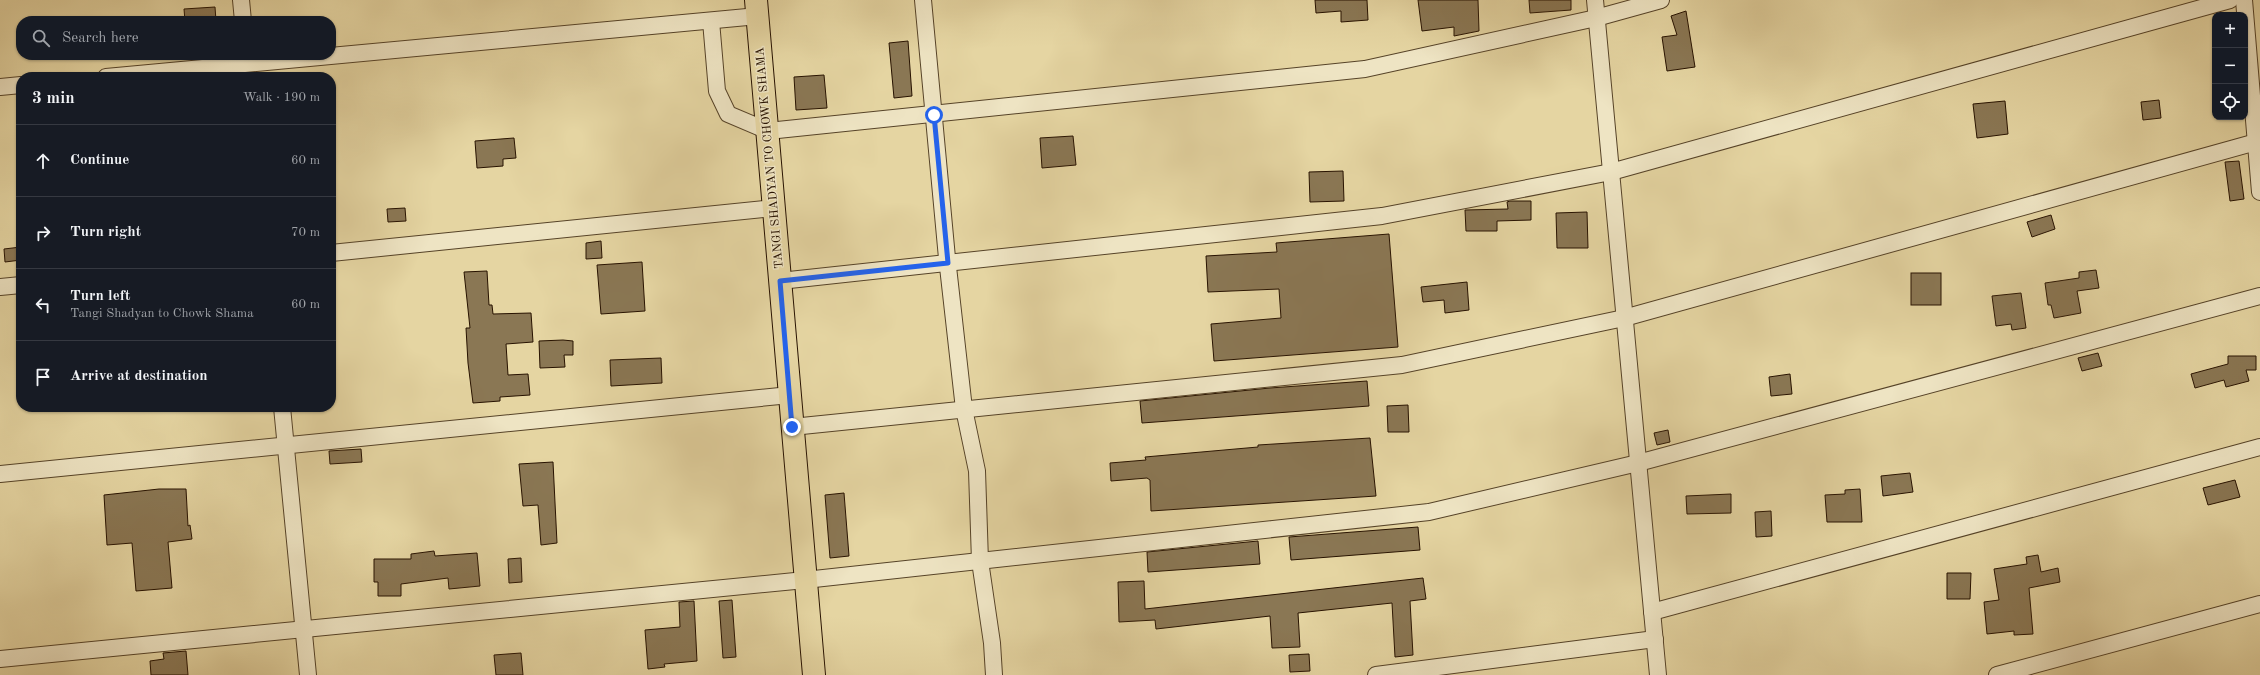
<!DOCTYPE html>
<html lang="en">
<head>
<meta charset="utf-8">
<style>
  body { margin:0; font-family:"Old Standard TT",serif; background:#20242c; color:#f1f3f6 }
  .controls { position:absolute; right:12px; top:12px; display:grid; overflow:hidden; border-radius:8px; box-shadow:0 1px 3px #0004 }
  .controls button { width:36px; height:36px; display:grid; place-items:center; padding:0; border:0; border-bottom:1px solid #363941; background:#171b24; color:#f1f3f6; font:20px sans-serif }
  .stop { position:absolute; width:12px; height:12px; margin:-9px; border:3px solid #2563eb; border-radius:50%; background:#fff }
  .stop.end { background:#2563eb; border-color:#fff; box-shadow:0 1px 4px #0008 }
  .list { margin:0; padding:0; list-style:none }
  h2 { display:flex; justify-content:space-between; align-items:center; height:52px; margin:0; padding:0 16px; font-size:17px }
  h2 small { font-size:13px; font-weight:400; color:#9ea1a6 }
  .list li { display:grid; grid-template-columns:26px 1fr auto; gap:12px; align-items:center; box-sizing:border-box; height:72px; padding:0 16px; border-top:1px solid #363941 }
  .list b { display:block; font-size:15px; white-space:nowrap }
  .list p { margin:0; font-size:13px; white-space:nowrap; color:#9ea1a6 }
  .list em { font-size:13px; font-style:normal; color:#9ea1a6 }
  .icon { flex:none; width:22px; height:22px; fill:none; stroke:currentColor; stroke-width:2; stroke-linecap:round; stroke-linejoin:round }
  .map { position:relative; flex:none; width:2260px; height:675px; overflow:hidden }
  .search { position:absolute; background:#171b24; box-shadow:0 1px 3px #0004; left:16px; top:16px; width:320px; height:44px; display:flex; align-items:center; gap:10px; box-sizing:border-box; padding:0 14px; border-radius:16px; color:#9ea1a6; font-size:15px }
  .panel { position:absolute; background:#171b24; box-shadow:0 1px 3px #0004; left:16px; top:72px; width:320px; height:340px; border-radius:16px }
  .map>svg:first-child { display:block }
  .building { fill:#8a7754; stroke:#271200 }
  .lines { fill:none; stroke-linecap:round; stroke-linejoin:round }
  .minor-casing { stroke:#564328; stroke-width:18 }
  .primary-casing { stroke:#271200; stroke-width:24 }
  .minor { stroke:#eee4c3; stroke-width:16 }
  .primary { stroke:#e5d5a2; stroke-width:22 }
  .route { stroke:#2563eb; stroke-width:5 }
  .labels { text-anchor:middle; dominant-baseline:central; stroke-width:3; stroke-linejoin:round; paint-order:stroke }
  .street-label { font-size:12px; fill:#271200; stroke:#eee4c3 }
</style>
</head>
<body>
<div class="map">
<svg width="2260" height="675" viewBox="0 0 2260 675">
  <rect width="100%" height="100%" fill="#e5d5a2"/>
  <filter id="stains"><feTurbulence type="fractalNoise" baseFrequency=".005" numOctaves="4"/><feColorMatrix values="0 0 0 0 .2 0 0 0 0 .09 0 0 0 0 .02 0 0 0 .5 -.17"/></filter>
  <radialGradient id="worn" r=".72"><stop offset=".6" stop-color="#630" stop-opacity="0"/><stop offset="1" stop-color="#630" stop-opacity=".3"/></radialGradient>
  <g class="building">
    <path d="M1315 0H1367L1368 20 1341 22V11L1316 13Z"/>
    <path d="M1418 0H1478L1479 31 1454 36V27L1422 31Z"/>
    <path d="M1529 0H1571V10L1530 13Z"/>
    <path d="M215 7 216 21H185L184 9Z"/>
    <path d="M1686 11 1695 67 1667 71 1662 37 1677 35 1671 16Z"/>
    <path d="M908 41 912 96 894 98 889 43Z"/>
    <path d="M824 75 827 108 796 110 794 77Z"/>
    <path d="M2159 100 2161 118 2143 120 2141 102Z"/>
    <path d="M2005 101 2008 134 1977 138 1973 104Z"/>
    <path d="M1073 136 1076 165 1042 168 1040 138Z"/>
    <path d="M514 138 516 158 503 159V166L477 168 475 141Z"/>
    <path d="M2239 161 2244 199 2230 201 2225 162Z"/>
    <path d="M1343 171 1344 201 1310 202 1309 172Z"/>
    <path d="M1510 201H1531V220L1497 221V231H1466L1465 210 1508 209 1507 202Z"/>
    <path d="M405 208 406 221 388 222 387 209Z"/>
    <path d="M1587 212 1588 248H1557L1556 213Z"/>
    <path d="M2051 215 2055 229 2032 237 2027 222Z"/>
    <path d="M1389 234 1398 347 1214 361 1211 324 1281 318 1279 289 1208 292 1206 256 1277 252 1276 243Z"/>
    <path d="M601 241 602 258 586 259V243Z"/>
    <path d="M21 247V260L5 262 4 249Z"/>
    <path d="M642 262 645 311 601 314 597 265Z"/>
    <path d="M2096 270 2099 288 2077 291 2081 313 2054 318 2051 305H2048L2045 283 2079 278V272Z"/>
    <path d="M487 271 489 305H492L493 314 531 313 533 342 506 344 508 375 528 374 530 395 500 397V401L473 403 468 363 466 328H470L464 272Z"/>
    <rect x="1911" y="273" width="30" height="32"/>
    <path d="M1467 282 1469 310 1445 313 1444 300 1423 302 1421 287Z"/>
    <path d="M2021 293 2026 328 2012 330 2011 324 1996 326 1992 296Z"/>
    <path d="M563 340 573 341V355H564L565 367 540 368 539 341Z"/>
    <path d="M2098 353 2102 366 2082 371 2078 358Z"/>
    <path d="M2228 356H2256V370H2246L2249 381 2226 387 2224 380 2195 388 2191 374 2228 364Z"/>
    <path d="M661 358 662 383 611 386 610 360Z"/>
    <path d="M1790 374 1792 394 1771 396 1769 377Z"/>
    <path d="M1367 381 1369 406 1142 423 1140 401 1270 388Z"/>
    <path d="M1408 405 1409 432H1388L1387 406Z"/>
    <path d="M1668 430 1670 442 1657 445 1654 433Z"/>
    <path d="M1370 438 1376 496 1151 511 1150 480 1147 478 1111 481 1110 463 1146 460 1145 457 1258 447V445Z"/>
    <path d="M361 449 362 462 330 464 329 451Z"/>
    <path d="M553 462 557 543 541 545 538 505 523 506 519 464Z"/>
    <path d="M1910 473 1913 492 1883 496 1881 476Z"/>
    <path d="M2235 480 2240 497 2208 505 2203 488Z"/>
    <path d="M159 489H186L188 526 190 525 192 539 168 542 172 588 136 591 132 543 107 545 104 495Z"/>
    <path d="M1860 489 1862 522H1827L1825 495 1845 494V490Z"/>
    <path d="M844 493 849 556 830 558 825 495Z"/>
    <path d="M1731 494V513L1687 514 1686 496Z"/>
    <path d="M1771 511 1772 536 1756 537 1755 512Z"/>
    <path d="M1418 527 1420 550 1291 560 1289 537Z"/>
    <path d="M1258 541 1260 564 1148 572 1147 552Z"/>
    <path d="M434 551 435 556 477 553 480 586 449 589 448 578 401 584V596H378V582H374V559H411V554Z"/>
    <path d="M2038 555 2041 572 2058 568 2060 582 2029 588 2033 634 2014 635V631L1987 634 1984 602 1999 600 1994 569 2027 564 2026 557Z"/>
    <path d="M521 558 522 582 509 583 508 559Z"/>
    <path d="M1947 573H1971L1970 599H1947Z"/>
    <path d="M1423 578 1426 599 1410 601 1413 655 1395 657 1392 603 1298 613 1300 647 1272 648 1270 616 1156 629 1155 620 1119 622 1118 582 1144 581 1145 609Z"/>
    <path d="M732 600 736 657 723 658 719 601Z"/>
    <path d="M694 601 697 661 664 664 665 667 648 669 645 630 680 627 679 602Z"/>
    <path d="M186 651 188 675H151L150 661 164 659 163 653Z"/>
    <path d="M521 653 523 675H496L494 655Z"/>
    <path d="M1309 654 1310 671 1290 672 1289 655Z"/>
  </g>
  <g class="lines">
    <g class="minor-casing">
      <g id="minor">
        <path d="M241 0 243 21"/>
        <path d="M923 0 947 258 964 409 977 471 980 561 992 643 994 675"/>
        <path d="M1595 0 1658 675"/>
        <path d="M2244 0 2260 192"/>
        <path d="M711 21 717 91 728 114 768 131 1365 69 1596 18 1661 0"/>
        <path d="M106 77 758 16"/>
        <path d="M0 87 21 85"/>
        <path d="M331 253 774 208"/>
        <path d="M780 281 1382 216 1611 172 2230 0"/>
        <path d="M0 287 21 285"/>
        <path d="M282 407 308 675"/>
        <path d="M792 427 1402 365 1624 318 2260 141"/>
        <path d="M0 474 790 395"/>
        <path d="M1652 612 2260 447"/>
        <path d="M0 659 805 580 1429 512 1638 463 2260 296"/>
        <path d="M1376 675 1655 639"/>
        <path d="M1997 675 2260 604"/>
      </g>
    </g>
    <g class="primary-casing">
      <path id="primary" d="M756 0 814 675"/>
    </g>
    <use href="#minor" class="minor"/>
    <use href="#primary" class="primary"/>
  </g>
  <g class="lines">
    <path class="route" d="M792 427 780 281 948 263 934 115"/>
  </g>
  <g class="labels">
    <g class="street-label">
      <text transform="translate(770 158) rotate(-95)">TANGI SHADYAN TO CHOWK SHAMA</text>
    </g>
  </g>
  <rect width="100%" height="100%" filter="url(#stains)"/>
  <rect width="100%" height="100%" fill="url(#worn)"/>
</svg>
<div class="controls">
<button>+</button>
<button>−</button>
<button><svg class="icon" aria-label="locate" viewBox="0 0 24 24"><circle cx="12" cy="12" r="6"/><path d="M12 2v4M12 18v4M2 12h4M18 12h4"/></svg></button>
</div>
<div class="stop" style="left:934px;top:115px"></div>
<div class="stop end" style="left:792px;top:427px"></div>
<div class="search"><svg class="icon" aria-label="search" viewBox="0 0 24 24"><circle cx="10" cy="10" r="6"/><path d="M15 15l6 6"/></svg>Search here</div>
<section class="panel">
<h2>3 min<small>Walk · 190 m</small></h2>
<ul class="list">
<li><svg class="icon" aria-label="ahead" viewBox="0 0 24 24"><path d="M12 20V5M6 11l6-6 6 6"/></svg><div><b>Continue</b></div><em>60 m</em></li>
<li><svg class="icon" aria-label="right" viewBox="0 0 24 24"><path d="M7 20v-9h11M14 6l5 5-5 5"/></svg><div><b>Turn right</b></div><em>70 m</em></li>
<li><svg class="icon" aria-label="left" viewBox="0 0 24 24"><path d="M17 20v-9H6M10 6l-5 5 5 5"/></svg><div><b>Turn left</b><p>Tangi Shadyan to Chowk Shama</p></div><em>60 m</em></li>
<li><svg class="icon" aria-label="arrive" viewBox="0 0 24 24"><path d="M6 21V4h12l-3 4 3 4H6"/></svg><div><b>Arrive at destination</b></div></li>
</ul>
</section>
</div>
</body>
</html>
